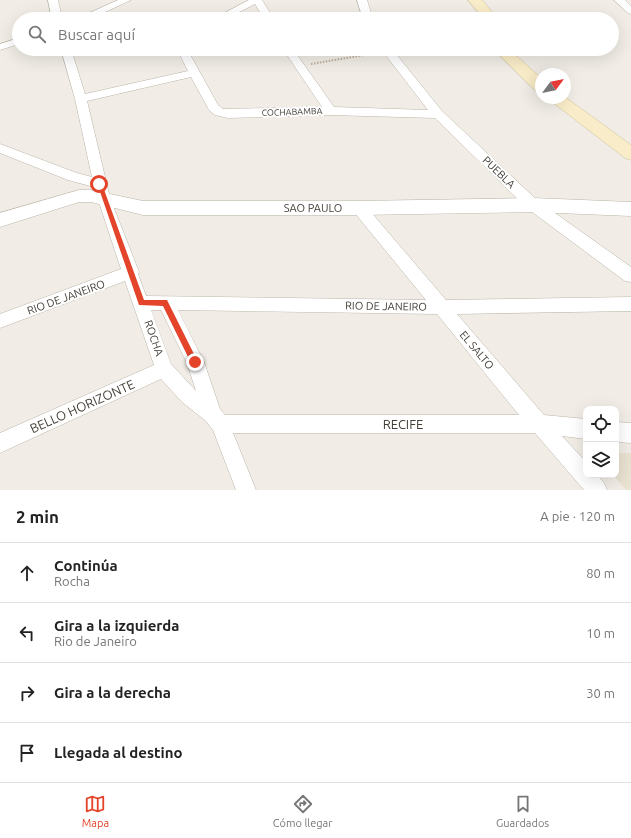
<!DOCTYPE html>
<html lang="es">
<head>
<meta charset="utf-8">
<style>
  body { margin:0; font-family:Ubuntu,sans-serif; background:#f2f2f2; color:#222 }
  .controls { position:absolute; right:12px; bottom:12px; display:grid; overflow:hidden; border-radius:8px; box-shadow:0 4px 16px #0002 }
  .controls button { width:36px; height:36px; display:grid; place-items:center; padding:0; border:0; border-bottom:1px solid #e0e0e0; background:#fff; color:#222; font:20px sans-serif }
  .compass { position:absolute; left:535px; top:68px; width:36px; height:36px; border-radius:50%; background:#fff; box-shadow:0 4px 16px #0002; rotate:58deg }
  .stop { position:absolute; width:12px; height:12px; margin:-9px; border:3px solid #e4442a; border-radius:50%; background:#fff }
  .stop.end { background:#e4442a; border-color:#fff; box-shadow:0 1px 4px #0008 }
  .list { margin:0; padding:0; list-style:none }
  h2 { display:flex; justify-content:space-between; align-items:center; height:52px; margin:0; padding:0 16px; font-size:17px }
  h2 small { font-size:13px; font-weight:400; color:#767676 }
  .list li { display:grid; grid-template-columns:26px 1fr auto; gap:12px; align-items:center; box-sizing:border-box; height:60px; padding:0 16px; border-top:1px solid #e0e0e0 }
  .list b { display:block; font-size:15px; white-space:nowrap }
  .list p { margin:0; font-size:13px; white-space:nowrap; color:#767676 }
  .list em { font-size:13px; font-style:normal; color:#767676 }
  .icon { flex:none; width:22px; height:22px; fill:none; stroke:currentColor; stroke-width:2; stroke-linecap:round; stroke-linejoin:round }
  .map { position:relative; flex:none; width:631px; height:490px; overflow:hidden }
  .search { position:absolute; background:#fff; box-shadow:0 4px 16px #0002; left:12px; right:12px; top:12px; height:44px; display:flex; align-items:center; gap:10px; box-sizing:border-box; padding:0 14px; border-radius:22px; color:#767676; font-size:15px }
  .sheet { height:292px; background:#fff }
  nav { display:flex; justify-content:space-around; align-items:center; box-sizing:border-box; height:56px; border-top:1px solid #e0e0e0; background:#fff; font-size:11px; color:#767676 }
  nav a { display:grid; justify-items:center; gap:2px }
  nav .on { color:#e4442a }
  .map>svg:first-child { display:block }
  .education { fill:#e9e2d1 }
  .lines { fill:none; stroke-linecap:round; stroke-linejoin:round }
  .minor-casing { stroke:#bbb5a9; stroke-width:1 }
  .tertiary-casing { stroke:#bbb5a9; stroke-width:1 }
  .secondary-casing { stroke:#ccbf99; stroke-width:1 }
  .path { stroke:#bcb09c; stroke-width:2; stroke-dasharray:1.5 1.5; stroke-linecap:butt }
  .minor { fill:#fff; fill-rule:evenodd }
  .tertiary { fill:#fff; fill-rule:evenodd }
  .secondary { fill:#f9ecc8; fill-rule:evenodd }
  .route { fill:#e4442a }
  .labels { text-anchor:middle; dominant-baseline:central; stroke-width:4; stroke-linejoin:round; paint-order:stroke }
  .far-street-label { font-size:9px; fill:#433e36; stroke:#fff }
  .street-label { font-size:11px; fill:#433e36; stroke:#fff }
  .near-street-label { font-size:13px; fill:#433e36; stroke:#fff }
</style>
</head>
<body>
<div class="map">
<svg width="631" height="490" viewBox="0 0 631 490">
  <rect width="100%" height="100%" fill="#f1ede6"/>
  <path class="education" d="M616 453H631V490H626L613 475H616Z"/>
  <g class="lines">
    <g class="minor-casing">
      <g id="minor">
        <path d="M48 0H58L62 19H52Z"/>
        <path d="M118 0H131L90 19H76Z"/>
        <path d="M249 0H262L274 19H264L255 4 226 19H213Z"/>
        <path d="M357 0H367L373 19H363Z"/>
        <path d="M614 0H625L631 6V14L628 13Z"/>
        <path d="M19 38V44L0 50V44Z"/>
        <path d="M61 49H71L85 94 188 71 177 49H187L218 105 223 109 322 107 283 49H293L334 107 428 110 381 49H392L442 111 538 201 631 267V282L625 281 528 209 435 118 330 115 228 118 215 115 209 110 191 77 87 101 110 198 139 272 138 274 146 296 426 300 354 212 352 208 354 204 359 203 364 204 446 300 631 297V311L457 314 544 415 586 419V439L562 436 586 462V475H597L604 483 607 490H584L535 433H233L256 490H236L213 430 206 421 182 402 161 379 0 453V433L154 365 125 281 0 328V314L121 269 94 187 68 180 0 153V144L77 173 92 177 75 99ZM151 310H161L187 363 196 391 171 364ZM178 310 437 314 519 415H225L220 409 204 362Z"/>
        <path d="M616 422 631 423V443L616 442Z"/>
      </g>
    </g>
    <g class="tertiary-casing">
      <path id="tertiary" d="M79 190H91L143 201H359L533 198 631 202V216L533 212 359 215H143L91 202H79L0 227V213Z"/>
    </g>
    <g class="secondary-casing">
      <g id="secondary">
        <path d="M468 0H482L498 19H484Z"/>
        <path d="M493 49H509L541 78V92L535 90Z"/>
        <path d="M565 97 631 145V160L625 158 547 98Z"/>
      </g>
    </g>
    <path class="path" d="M311 64 377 53"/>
    <use href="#minor" class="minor"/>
    <use href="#tertiary" class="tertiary"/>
    <use href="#secondary" class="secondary"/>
  </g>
  <path class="route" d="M97 183 102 184 144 300H167L197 360V365H192L163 306 139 305Z"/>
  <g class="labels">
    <g class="far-street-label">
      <text transform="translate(292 112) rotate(-2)">COCHABAMBA</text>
    </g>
    <g class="street-label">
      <text transform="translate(499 172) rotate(44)">PUEBLA</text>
      <text x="313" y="208">SAO PAULO</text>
      <text transform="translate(66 297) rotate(-20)">RIO DE JANEIRO</text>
      <text transform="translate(386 306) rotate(1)">RIO DE JANEIRO</text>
      <text transform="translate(154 338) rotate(71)">ROCHA</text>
      <text transform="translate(477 350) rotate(50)">EL SALTO</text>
    </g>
    <g class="near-street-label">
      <text transform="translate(82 406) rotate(-24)">BELLO HORIZONTE</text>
      <text x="403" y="424">RECIFE</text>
    </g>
  </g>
</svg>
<div class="controls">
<button><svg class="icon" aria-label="locate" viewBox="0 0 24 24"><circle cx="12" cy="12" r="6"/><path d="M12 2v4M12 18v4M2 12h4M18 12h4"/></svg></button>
<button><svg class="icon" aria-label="layers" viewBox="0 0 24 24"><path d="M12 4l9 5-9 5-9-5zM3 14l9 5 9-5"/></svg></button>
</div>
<svg class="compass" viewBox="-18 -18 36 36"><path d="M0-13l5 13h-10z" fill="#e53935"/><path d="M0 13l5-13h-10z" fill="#767676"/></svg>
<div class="stop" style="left:99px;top:184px"></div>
<div class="stop end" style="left:195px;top:362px"></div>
<div class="search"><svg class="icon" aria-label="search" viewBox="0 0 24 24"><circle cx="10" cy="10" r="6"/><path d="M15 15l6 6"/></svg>Buscar aquí</div>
</div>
<section class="sheet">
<h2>2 min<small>A pie · 120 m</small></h2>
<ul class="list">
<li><svg class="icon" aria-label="ahead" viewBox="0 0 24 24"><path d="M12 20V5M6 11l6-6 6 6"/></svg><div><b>Continúa</b><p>Rocha</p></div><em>80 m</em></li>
<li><svg class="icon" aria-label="left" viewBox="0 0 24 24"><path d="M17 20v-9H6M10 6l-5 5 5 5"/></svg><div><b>Gira a la izquierda</b><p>Rio de Janeiro</p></div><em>10 m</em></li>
<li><svg class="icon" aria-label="right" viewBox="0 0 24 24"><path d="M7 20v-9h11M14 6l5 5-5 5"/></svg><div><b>Gira a la derecha</b></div><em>30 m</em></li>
<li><svg class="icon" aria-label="arrive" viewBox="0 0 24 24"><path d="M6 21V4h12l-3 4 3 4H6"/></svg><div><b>Llegada al destino</b></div></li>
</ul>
</section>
<nav>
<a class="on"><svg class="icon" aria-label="map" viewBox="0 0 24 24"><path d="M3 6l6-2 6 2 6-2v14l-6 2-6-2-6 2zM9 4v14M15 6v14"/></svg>Mapa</a>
<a><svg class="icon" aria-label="directions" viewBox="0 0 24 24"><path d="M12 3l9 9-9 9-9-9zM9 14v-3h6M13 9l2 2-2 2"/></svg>Cómo llegar</a>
<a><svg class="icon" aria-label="saved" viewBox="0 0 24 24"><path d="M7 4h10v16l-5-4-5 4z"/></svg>Guardados</a>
</nav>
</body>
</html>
